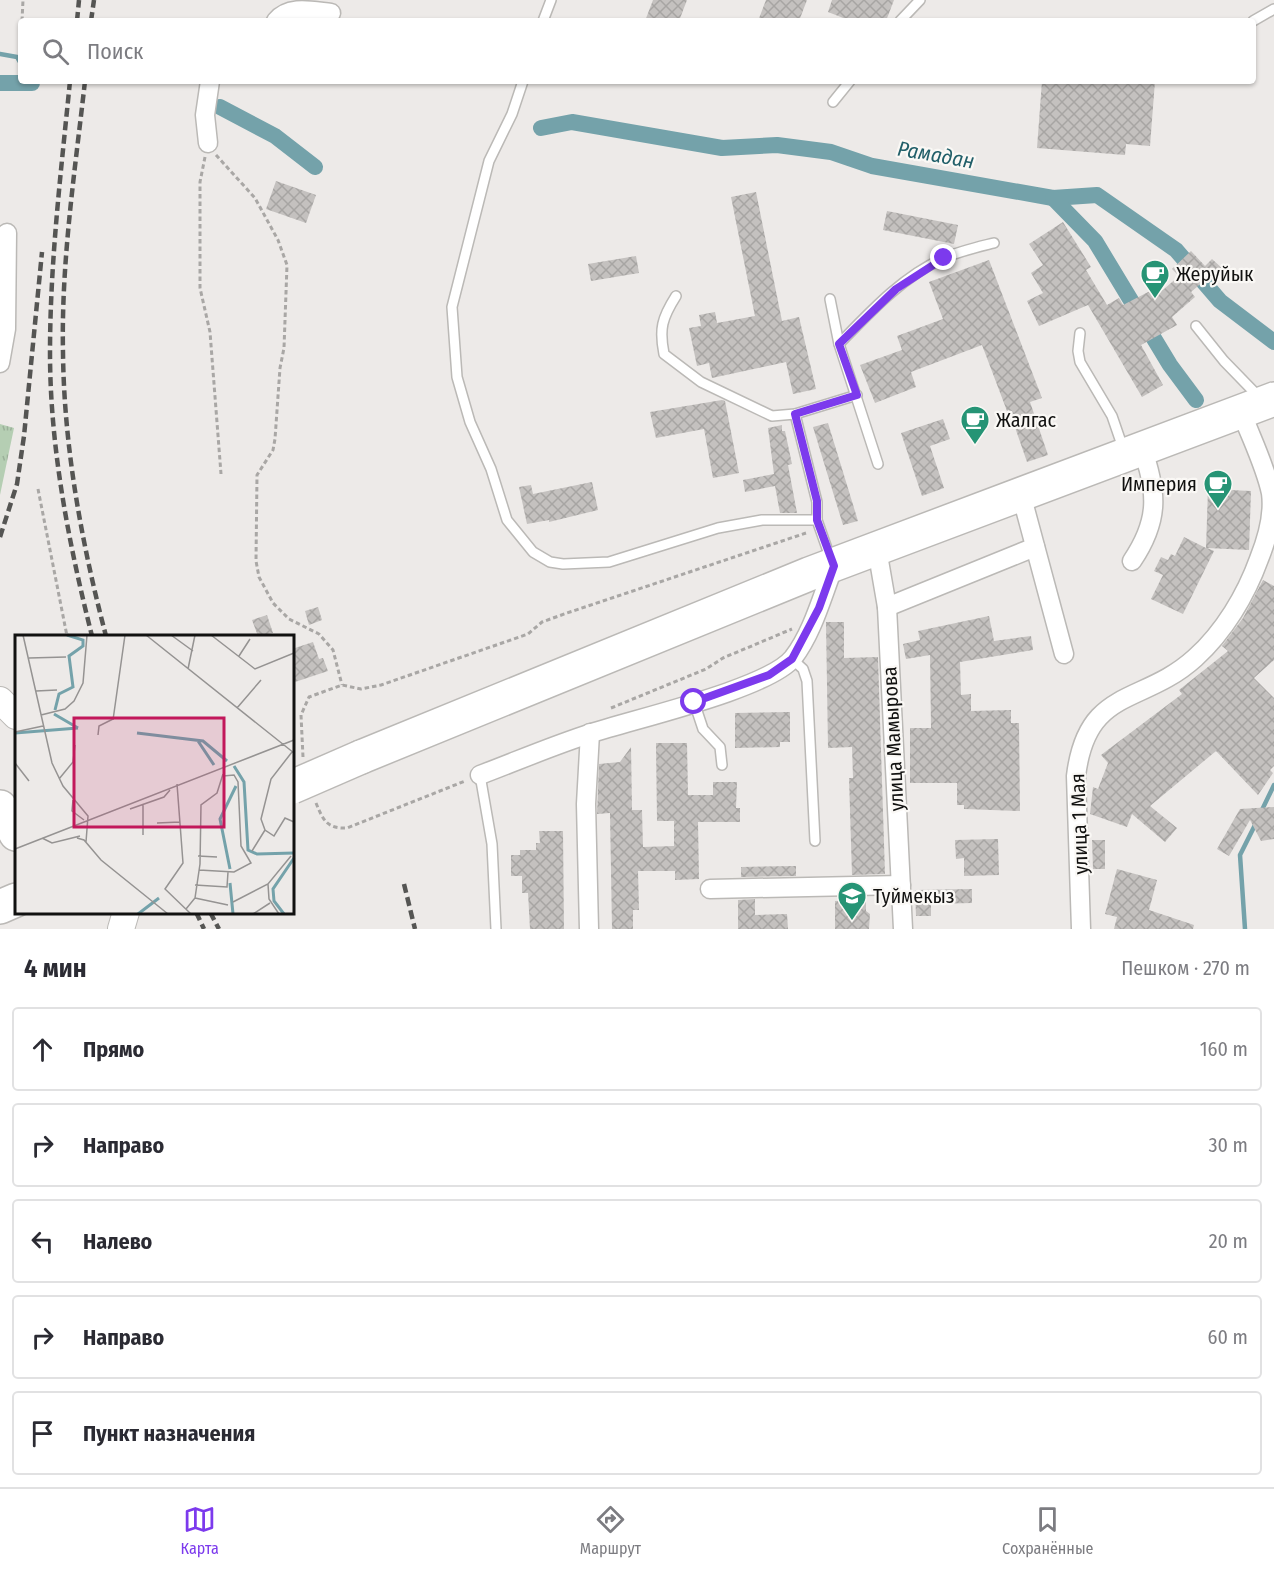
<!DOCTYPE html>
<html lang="ru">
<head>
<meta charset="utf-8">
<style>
  body { margin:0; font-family:"Fira Sans Condensed",sans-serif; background:#f7f7f7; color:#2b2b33 }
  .stop { position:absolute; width:18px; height:18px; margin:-14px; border:4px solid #7c3aed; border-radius:50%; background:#fff }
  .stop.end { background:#7c3aed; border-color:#fff; box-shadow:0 2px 6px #0008 }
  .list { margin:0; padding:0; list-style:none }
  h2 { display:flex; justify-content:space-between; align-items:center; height:78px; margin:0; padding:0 24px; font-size:26px }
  h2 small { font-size:20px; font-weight:400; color:#7c7c81 }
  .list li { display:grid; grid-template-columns:39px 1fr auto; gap:18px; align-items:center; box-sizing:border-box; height:84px; margin:0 12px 12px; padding:0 12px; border:2px solid #e1e1e2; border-radius:6px }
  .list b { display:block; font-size:22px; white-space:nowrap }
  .list em { font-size:20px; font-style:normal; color:#7c7c81 }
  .icon { flex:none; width:33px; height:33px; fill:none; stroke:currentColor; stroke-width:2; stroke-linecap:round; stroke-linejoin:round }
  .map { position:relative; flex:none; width:1274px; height:929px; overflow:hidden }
  .search { position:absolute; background:#fff; box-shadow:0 2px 4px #0004; left:18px; right:18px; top:18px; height:66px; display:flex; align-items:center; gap:15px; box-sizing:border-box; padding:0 21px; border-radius:6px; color:#7c7c81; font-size:22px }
  .sheet { height:558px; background:#fff }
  nav { display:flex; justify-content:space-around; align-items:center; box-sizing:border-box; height:84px; border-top:2px solid #e1e1e2; background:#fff; font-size:16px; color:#7c7c81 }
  nav a { display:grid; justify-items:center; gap:3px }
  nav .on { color:#7c3aed }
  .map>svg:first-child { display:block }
  .grass { fill:url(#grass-tufts) }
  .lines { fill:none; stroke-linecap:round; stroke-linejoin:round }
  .stream { stroke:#74a2aa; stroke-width:4.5 }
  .canal { stroke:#74a2aa; stroke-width:16 }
  .building { fill:url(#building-cross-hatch) }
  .lane-casing { stroke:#bbb9b6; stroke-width:12 }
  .street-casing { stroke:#bbb9b6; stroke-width:21 }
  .secondary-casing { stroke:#bbb9b6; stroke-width:28 }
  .highway-casing { stroke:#bbb9b6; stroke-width:36 }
  .path { stroke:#a9a7a5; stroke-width:3; stroke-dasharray:4.5 3; stroke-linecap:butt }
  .lane { stroke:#fff; stroke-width:9 }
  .street { stroke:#fff; stroke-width:18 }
  .secondary { stroke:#fff; stroke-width:26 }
  .highway { stroke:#fff; stroke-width:33 }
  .rail { stroke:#555553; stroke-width:4.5; stroke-dasharray:9 4.5; stroke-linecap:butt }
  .highway-bridge-casing { stroke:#bbb9b6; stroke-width:36; stroke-linecap:butt }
  .highway-bridge { stroke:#fff; stroke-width:33 }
  .route { stroke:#7c3aed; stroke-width:8 }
  .labels { text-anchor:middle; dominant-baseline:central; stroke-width:4.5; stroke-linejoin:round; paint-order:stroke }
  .poi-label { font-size:20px; fill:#111110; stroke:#faf8f5; text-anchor:start }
  .street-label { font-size:20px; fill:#111110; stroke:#faf8f5 }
  .water-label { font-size:21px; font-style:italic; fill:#215f69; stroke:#faf8f5 }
  .inset-river { fill:none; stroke:#74a2aa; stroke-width:3 }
  .inset-road { fill:none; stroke:#959392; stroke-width:1.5 }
  .view { fill:#c2185b; fill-opacity:0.15; stroke:#c2185b; stroke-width:3 }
  .inset-edge { fill:none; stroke:#111110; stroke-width:3 }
</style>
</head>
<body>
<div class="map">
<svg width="1274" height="929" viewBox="0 0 1274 929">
  <defs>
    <pattern id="grass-tufts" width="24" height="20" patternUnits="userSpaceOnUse" patternTransform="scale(1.5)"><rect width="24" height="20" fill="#b5ceb3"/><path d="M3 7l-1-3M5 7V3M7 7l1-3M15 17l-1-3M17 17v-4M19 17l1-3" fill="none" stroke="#9bb099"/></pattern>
    <pattern id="building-cross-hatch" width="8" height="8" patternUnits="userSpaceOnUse" patternTransform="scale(1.5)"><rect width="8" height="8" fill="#c4c1bf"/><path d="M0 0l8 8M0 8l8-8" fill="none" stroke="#a7a5a3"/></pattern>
  </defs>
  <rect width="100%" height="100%" fill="#edeae8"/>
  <path class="grass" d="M0 424 14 428 0 495Z"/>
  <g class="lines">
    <g class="stream">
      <path d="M0 54 17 57 21 64"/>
      <path d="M31 81 32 83"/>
      <path d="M1261 812 1274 785"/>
      <path d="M1245 929 1240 855 1256 823"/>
    </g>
    <g class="canal">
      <path d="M0 83H32"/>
      <path d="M220 107 275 136 315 167"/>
      <path d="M541 128 572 122 722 148 777 145 831 152 872 166 1053 198 1097 195 1176 250 1220 301 1274 342"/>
      <path d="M1053 198 1095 241 1170 365 1196 400"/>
    </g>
  </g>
  <g class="building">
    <path d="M653 0H687L679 21H645Z"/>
    <path d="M766 0H807L799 21H758Z"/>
    <path d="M832 0H894L886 21H851L828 12Z"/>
    <path d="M1042 81H1155L1150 146 1126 144 1125 155 1037 148Z"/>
    <path d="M276 181 316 195 306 223 266 209Z"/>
    <path d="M756 192 782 321 799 317 816 389 793 394 786 362 712 378 709 363 697 366 689 328 701 326 699 315 715 312 717 323 755 316 731 197Z"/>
    <path d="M887 211 958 225 954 244 883 230Z"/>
    <path d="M1063 222 1091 267 1086 270 1107 305 1119 298 1123 305 1152 290 1156 296 1179 276 1172 269 1191 251 1205 266 1212 259 1224 270 1215 279 1211 275 1191 292 1195 297 1172 317 1177 325 1141 345 1163 385 1142 397 1088 305 1039 326 1027 301 1043 293 1031 273 1043 265 1029 244Z"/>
    <path d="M636 256 639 273 591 281 588 264Z"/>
    <path d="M989 260 1042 398 1030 402 1048 455 1027 462 1009 410 1007 411 982 345 911 372 916 387 875 403 860 365 902 350 897 336 943 319 929 282Z"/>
    <path d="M722 400 725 401 739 473 713 478 704 429 656 438 650 412Z"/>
    <path d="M943 419 950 439 930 446 944 488 922 496 901 433Z"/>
    <path d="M828 423 858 521 843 525 813 427Z"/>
    <path d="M782 425V431H785L792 464 788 465 797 513H780L775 486 745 492 743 480 774 474 768 428Z"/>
    <path d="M592 482 598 510 549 522V520L527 524 519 487 531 485 533 494Z"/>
    <path d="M1208 489 1251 491 1249 550 1207 548 1214 551 1183 614 1151 599 1163 575 1154 571 1161 557 1168 560 1171 554 1175 556 1184 537 1206 548Z"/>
    <path d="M1263 580 1274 586V660L1254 678 1274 698V766L1270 770 1273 773 1258 795 1216 751 1150 806 1177 828 1165 842 1132 814 1127 827 1090 814 1093 787 1098 789 1108 763 1101 755 1182 694 1179 690 1228 651 1222 646 1243 618Z"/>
    <path d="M318 607 322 620 309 625 305 611Z"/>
    <path d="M267 615 273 633 258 636 252 620Z"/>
    <path d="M989 616 994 641 1031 636 1033 650 960 662 961 695 971 694V711L1011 710V723H1019L1020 811 964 809V805H957V783H910V728H931L930 655 906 659 903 644 920 640 918 631Z"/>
    <path d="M826 622H844V658L878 657 885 874 852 875 849 778H853L852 747 828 748Z"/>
    <path d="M313 642 319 659 323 658 328 671 292 683V649Z"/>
    <path d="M790 712V742H780V747L735 748V713Z"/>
    <path d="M656 743H687L688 795H713V782H737L736 808H740V822H698L699 879 675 880V871H638L639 910H633V929H612L610 813 597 814 599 764 620 762 631 747 632 810H642L643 847 674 846V821H657Z"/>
    <path d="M1274 807V839L1261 841 1250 820 1229 856 1217 849 1240 809Z"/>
    <path d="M539 831H563L564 929H530L528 893H522V876H511V855H520V850H536V843H540Z"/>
    <path d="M998 839 999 875 964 876V858L956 859 955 840Z"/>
    <path d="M1092 840H1105V869H1093Z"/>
    <path d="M796 866V876L741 877V867Z"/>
    <path d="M1117 869 1157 880 1149 910 1194 925 1193 929H1114L1117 917 1105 914Z"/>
    <path d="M972 889V903L931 904V916H916L915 890Z"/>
    <path d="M853 897H866V911L870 914 869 929H835V901L853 900Z"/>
    <path d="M755 899V915L787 914 788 929H738V900Z"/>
  </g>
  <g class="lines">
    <g class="lane-casing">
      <g id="lane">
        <path d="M543 21 551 0"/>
        <path d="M900 21 920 0"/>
        <path d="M1253 21 1274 9"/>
        <path d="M523 81 512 114 489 161 452 307 457 377 470 422 491 469 507 520 533 552 550 562 563 564 609 562 718 528 762 520H817"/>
        <path d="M833 102 850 81"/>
        <path d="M676 296C662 318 659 329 664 354L701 382 772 416 795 414 857 395"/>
        <path d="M830 299 839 344 878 464"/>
        <path d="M1196 326 1224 361 1259 397"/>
        <path d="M1080 333 1078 351 1080 362 1112 416 1123 448"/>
        <path d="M839 344C870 312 903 276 944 258 960 251 978 247 994 243"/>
        <path d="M795 414 817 502V520L831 560"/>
        <path d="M792 659 803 669 807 681 815 841"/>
        <path d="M694 702 703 729 720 747 722 765"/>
        <path d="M480 775 492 844 496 929"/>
      </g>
    </g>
    <g class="street-casing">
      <g id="street">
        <path d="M276 21C289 5 312 11 331 13"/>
        <path d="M208 143 205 115 210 81"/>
        <path d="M0 363 6 329 7 233"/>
        <path d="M1021 494 1064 654"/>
        <path d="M877 549 887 607 903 929"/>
        <path d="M1132 561C1159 521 1158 493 1142 448"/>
        <path d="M887 607 1035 547"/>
        <path d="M480 775C517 761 554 745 592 733 634 719 768 689 793 658 813 632 822 596 834 566"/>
        <path d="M710 889 901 885"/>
        <path d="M589 929 586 804 590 733"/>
        <path d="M1081 929 1076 776C1087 686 1142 706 1195 658 1224 632 1246 595 1259 559 1267 539 1274 515 1271 493 1265 465 1251 438 1241 411"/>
      </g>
    </g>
    <g class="secondary-casing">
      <g id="secondary">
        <path d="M0 700 16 716"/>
        <path d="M121 929 126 912"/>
      </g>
    </g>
    <g class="highway-casing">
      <g id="highway">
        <path d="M361 757 809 574 1274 399"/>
        <path d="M0 807 16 834"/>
        <path d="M0 907 16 900"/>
      </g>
    </g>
    <g class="path">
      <path d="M22 21 23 0"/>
      <path d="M216 155 255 198 278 240 287 265 284 348 280 368 275 439 273 450 257 475 256 561 259 577 273 603 289 619 319 634 333 650 342 685"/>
      <path d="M205 157 200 182V288L210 332 221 474"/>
      <path d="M38 489 67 636"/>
      <path d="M611 708 706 669 723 658 792 629"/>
      <path d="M303 757 301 715 309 697 342 685 361 689 381 685 528 634 542 622 567 613 806 533"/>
      <path d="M316 803C323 820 327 829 347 828L465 781"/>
    </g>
    <use href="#lane" class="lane"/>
    <use href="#street" class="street"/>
    <use href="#secondary" class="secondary"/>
    <use href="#highway" class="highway"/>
    <g class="rail">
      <path d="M77 21 79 0"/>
      <path d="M91 21 94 0"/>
      <path d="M70 81C61 172 50 262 50 353 50 448 69 545 92 636"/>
      <path d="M85 81C75 171 61 262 63 353 64 448 82 545 106 636"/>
      <path d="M0 537 17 484 24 436 42 252"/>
      <path d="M404 884 415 929"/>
      <path d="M196 912 204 929"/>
      <path d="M210 912 219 929"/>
    </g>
    <g class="highway-bridge-casing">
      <path id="highway-bridge" d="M292 787 361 757"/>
    </g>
    <use href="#highway-bridge" class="highway-bridge"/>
  </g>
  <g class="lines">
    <path class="route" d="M694 702 769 675 792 659 819 608 834 566 817 520V501L795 414 857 395 839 344 896 289 944 258"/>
  </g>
  <defs>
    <g id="cafe-pin" transform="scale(1.5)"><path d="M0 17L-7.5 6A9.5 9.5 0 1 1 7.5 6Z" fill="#269475" stroke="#faf8f5"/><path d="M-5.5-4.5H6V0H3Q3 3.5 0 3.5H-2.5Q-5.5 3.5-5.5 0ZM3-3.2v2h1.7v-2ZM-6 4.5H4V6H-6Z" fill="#fff"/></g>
    <g id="school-pin" transform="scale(1.5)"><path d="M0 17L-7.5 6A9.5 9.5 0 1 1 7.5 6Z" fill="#269475" stroke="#faf8f5"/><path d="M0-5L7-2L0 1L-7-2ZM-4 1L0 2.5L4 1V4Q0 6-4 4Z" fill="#fff"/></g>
  </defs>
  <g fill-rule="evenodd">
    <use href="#cafe-pin" x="1155" y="274"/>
    <use href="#cafe-pin" x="975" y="420"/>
    <use href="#cafe-pin" x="1218" y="484"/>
    <use href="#school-pin" x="852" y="896"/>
  </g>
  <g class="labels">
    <g class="poi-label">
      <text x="1176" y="274">Жеруйык</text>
      <text x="996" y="420">Жалгас</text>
      <text x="1197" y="484" text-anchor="end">Империя</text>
      <text x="873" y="896">Туймекыз</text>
    </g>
    <g class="street-label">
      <text transform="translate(893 739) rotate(-93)">улица Мамырова</text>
      <text transform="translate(1079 824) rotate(-92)">улица 1 Мая</text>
    </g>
    <g class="water-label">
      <text transform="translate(936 155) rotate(10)">Рамадан</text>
    </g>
  </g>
  <g transform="translate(15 635)">
    <rect width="279" height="279" fill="#edeae8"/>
    <path class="inset-river" d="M40 75 44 59 58 52 54 21 68 11V5L52 0M39 79 63 93M0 98 63 93M122 98 188 106 212 126M183 106 199 130M219 131 229 147 233 215 242 219 279 218M215 234 205 184 221 151M215 248 218 279M123 279 144 263M269 279 259 266 258 254 279 223"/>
    <path class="inset-road" d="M8 0 37 128 48 151 73 181 71 207M131 0 279 118M156 0 178 16M196 0 240 34 279 18M224 21 235 4M14 23 51 22M173 34 180 0M21 56 42 55M222 73 246 45M26 80 50 74 59 66 68 48 72 0M98 85 110 0M0 97 28 91M83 100 84 91 98 84M277 117 256 144 246 184 250 195 259 201 270 183 279 187M0 128 14 146M44 144 58 127 60 110M162 149 168 228 150 254 176 279M58 165 57 176 69 185M128 169V200M115 174 149 162 155 155M142 188 165 187M27 203 37 208 65 201M62 203 69 205 86 225 153 279M0 214 279 105M237 216 250 195M183 221 202 222M184 235 219 237 236 228 226 211 223 147 219 140 208 141M253 249 254 264 264 279M180 250 212 252 213 237M180 263 213 270M218 267 253 249 276 221M171 274 180 263 185 229 186 170 202 158 208 139M238 279 255 268"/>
    <path class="view" d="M59 83H209V192H59Z"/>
    <rect width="279" height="279" class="inset-edge"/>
  </g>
</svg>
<div class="stop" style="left:694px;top:702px"></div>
<div class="stop end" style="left:944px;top:258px"></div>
<div class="search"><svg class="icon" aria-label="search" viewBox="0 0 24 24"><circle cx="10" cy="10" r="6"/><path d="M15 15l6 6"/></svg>Поиск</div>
</div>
<section class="sheet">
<h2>4 мин<small>Пешком · 270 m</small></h2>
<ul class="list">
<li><svg class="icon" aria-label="ahead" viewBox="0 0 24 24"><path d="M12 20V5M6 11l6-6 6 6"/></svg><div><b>Прямо</b></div><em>160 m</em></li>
<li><svg class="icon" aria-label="right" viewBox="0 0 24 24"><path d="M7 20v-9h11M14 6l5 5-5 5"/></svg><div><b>Направо</b></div><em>30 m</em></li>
<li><svg class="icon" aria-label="left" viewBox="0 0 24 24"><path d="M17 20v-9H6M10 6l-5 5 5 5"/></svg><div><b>Налево</b></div><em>20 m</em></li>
<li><svg class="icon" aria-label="right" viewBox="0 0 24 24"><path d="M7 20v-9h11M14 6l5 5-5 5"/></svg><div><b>Направо</b></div><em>60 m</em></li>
<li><svg class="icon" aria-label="arrive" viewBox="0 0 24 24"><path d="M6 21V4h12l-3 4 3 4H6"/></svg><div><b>Пункт назначения</b></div></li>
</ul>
</section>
<nav>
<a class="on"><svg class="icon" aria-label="map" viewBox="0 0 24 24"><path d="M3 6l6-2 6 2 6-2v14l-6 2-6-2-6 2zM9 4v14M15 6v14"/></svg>Карта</a>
<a><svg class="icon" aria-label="directions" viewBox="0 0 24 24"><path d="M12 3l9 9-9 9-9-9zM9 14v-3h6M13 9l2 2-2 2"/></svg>Маршрут</a>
<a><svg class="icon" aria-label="saved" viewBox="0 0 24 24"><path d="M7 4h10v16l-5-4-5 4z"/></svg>Сохранённые</a>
</nav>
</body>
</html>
